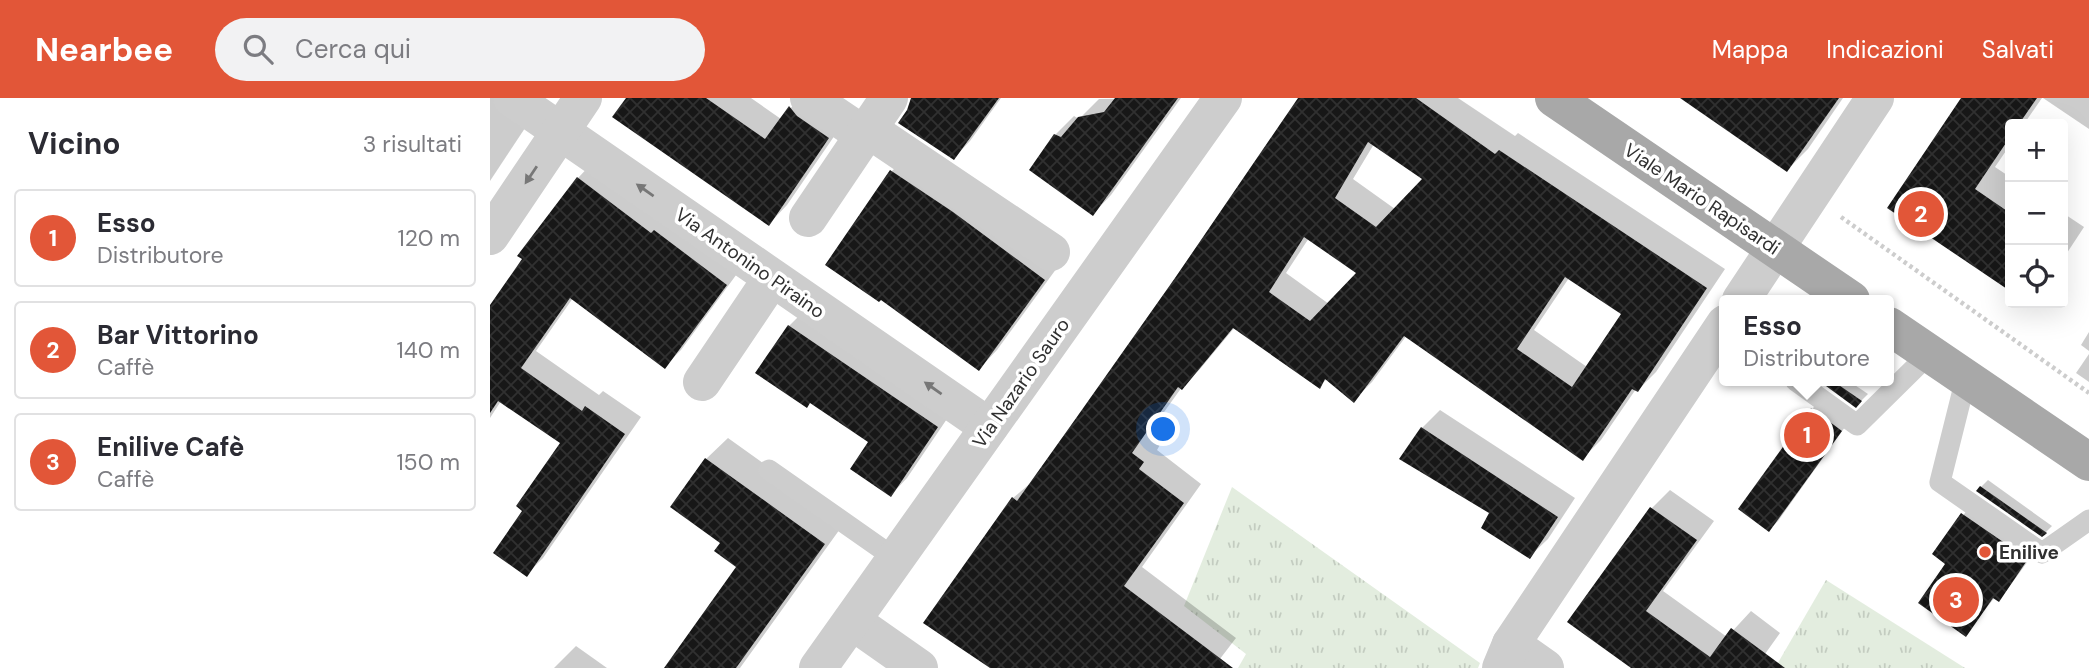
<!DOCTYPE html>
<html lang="it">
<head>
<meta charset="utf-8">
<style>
  body { margin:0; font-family:"DM Sans",sans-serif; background:#f2f2f3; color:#2b2b33 }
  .controls { position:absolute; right:21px; top:21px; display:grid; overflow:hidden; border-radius:7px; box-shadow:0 7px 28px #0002 }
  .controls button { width:63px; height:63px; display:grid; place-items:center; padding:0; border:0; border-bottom:2px solid #e1e1e2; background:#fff; color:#2b2b33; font:35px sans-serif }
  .you { position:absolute; left:674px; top:332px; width:24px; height:24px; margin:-18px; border:5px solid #fff; border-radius:50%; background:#1a73e8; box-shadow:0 0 0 10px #1a73e833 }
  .badge { display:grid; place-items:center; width:46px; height:46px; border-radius:50%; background:#e25638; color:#fff; font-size:23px; font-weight:700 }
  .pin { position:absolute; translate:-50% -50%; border:4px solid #fff; box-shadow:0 2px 7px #0006 }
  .popup { position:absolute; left:1229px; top:197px; width:175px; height:91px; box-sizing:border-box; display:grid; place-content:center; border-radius:7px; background:#fff; filter:drop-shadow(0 2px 5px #0005); font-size:23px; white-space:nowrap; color:#7c7c81 }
  .popup b { font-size:26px; color:#2b2b33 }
  .popup::after { content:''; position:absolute; left:50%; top:100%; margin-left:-14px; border:14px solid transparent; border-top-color:#fff }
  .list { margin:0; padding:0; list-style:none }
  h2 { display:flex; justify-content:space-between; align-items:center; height:91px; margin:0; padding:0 28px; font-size:30px }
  h2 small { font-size:23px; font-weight:400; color:#7c7c81 }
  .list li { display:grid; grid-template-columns:46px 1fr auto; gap:21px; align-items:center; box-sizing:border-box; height:98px; margin:0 14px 14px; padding:0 14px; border:2px solid #e1e1e2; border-radius:7px }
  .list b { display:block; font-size:26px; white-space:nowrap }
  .list p { margin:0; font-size:23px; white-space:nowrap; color:#7c7c81 }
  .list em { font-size:23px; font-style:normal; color:#7c7c81 }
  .icon { flex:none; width:38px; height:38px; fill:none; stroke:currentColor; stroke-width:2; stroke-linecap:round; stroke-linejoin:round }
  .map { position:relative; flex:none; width:1599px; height:570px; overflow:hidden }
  header { display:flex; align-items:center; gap:42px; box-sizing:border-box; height:98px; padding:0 35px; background:#e25638; color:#fff }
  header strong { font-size:33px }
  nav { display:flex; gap:38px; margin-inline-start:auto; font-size:24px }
  .search { width:490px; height:63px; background:#f2f2f3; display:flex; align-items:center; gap:18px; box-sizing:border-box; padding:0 24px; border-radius:38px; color:#7c7c81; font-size:26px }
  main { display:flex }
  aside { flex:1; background:#fff }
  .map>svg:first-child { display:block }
  .grass { fill:url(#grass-tufts) }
  .shadow { fill:#0003; fill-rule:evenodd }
  .building { fill:url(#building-cross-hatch); fill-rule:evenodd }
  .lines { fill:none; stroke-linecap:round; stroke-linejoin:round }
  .path { stroke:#cdcdcd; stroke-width:4.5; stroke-dasharray:3.5 3.5; stroke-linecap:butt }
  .lane { stroke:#cdcdcd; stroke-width:21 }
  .street { stroke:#cdcdcd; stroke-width:38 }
  .primary { stroke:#a8a8a8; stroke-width:38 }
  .oneway { fill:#777 }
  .poi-dot { fill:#e25638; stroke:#fff; stroke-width:2.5 }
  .labels { text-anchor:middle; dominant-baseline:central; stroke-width:7; stroke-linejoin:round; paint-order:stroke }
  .street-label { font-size:19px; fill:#303030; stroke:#fff }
  .poi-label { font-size:19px; font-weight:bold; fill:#303030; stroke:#fff; text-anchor:start }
</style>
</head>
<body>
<header>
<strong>Nearbee</strong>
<div class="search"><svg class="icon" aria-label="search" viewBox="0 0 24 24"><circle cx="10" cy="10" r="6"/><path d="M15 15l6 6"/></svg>Cerca qui</div>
<nav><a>Mappa</a><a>Indicazioni</a><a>Salvati</a></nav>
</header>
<main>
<aside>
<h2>Vicino<small>3 risultati</small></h2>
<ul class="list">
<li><span class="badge">1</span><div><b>Esso</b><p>Distributore</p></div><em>120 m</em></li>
<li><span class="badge">2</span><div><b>Bar Vittorino</b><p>Caffè</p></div><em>140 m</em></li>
<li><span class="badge">3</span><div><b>Enilive Cafè</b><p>Caffè</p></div><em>150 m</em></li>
</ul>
</aside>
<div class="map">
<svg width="1599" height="570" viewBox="0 0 1599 570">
  <defs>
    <pattern id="grass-tufts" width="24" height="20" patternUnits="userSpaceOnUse" patternTransform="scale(1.75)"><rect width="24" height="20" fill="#e3eddf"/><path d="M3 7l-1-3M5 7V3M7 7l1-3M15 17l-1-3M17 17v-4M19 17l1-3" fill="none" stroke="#c3ccc0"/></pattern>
    <pattern id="building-cross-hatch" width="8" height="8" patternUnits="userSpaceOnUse" patternTransform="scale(1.75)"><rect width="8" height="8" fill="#171717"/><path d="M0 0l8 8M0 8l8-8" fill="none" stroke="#303030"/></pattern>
  </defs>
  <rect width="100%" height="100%" fill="#fff"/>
  <g class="grass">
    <path d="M742 389 990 565 988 570H748L756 556 694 508Z"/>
    <path d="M1336 482 1475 570H1285Z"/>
  </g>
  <g class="shadow">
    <path d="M0 0H23L45 15 0 83Z"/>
    <path d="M138 0H261L291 21 310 0 356 21 297 107 279 126Z"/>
    <path d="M422 0H511L480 43 464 60 419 12Z"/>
    <path d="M691 0 621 97 603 116 565 37 584 18 589 21 609 1Z"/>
    <path d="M810 0H968L1025 38 1028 35 1235 171 1166 274 1148 292 1146 291 1111 342 1093 360 917 237 882 284 864 302 837 281 829 288 745 229 710 271 692 289 659 335 671 345 667 352 711 386 652 469 746 540 723 570H502L435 524 523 400 543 383 585 324ZM884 46 934 81 905 111 863 81ZM819 140 869 175 839 206 796 175ZM1079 180 1133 216 1097 269 1044 232Z"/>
    <path d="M1191 0H1353L1318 51 1297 72Z"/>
    <path d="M1474 0H1552L1534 26H1520V47L1505 69 1520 79V191L1400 110Z"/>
    <path d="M1553 0H1599V31Z"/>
    <path d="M420 55 572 163 507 252 489 271 391 200 402 73Z"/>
    <path d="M104 63 252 169 191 252 175 268 83 200 46 253 109 297 113 293 151 319 53 460 37 476 72 344 11 303 0 320V210L88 80Z"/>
    <path d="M1573 115 1594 129 1573 161Z"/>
    <path d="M316 211 463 312 417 380 401 397 380 344 299 228Z"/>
    <path d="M1599 234V253L1591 247Z"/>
    <path d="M1599 256V284L1586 275Z"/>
    <path d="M1342 283H1359L1378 296 1366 308 1338 288Z"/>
    <path d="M1331 302 1360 322 1288 423 1279 432 1322 311Z"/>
    <path d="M950 312 1085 400 1058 441 1039 459 932 330Z"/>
    <path d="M238 340 355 424 250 570H176L248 469 232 445 216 361Z"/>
    <path d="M1498 382 1562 428 1555 435 1491 389Z"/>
    <path d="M1180 392 1224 423 1173 493 1237 539 1261 513 1290 535 1265 570H1144L1080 524 1162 410Z"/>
    <path d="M1481 407 1546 452 1517 492 1508 501 1505 499 1476 536 1457 465 1444 456Z"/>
    <path d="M86 548 117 570H64Z"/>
  </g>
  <g class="building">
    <path d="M136 0H216L275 41 299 8 307 18 339 40 279 128 122 19Z"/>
    <path d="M421 0H509L464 62 408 25 417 12Z"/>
    <path d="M625 0H688L603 118 539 72 564 36 571 39 588 19 614 14Z"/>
    <path d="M808 0H926L1005 56 1009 52 1217 190 1148 294 1142 291 1093 363 914 238 864 305 835 281 830 291 743 230 692 292 688 289 642 355 654 364 649 371 694 405 634 488 743 570H500L433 525 522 399 527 403 584 323 685 180ZM878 44 932 81 886 129 845 100ZM814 139 866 175 820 223 779 194ZM1075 179 1131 216 1082 289 1027 251Z"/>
    <path d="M1190 0H1349L1297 74Z"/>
    <path d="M1471 0H1547L1529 26H1520V39L1485 91 1520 115V193L1397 110Z"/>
    <path d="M400 72 463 114 555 182 489 273 391 202 389 204 335 167Z"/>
    <path d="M87 79 161 135 164 132 237 187 175 271 80 200 31 270 92 313 95 308 135 336 37 479 3 455 32 413 26 408 70 345 8 303 0 315V207L32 161 27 158Z"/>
    <path d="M298 227 448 329 401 399 360 371 378 344 320 305 317 310 265 275Z"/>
    <path d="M1340 283H1343L1372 303 1366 310 1336 288Z"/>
    <path d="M1321 310 1352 333 1279 434 1248 411Z"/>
    <path d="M931 329 1068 419 1040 461 991 430 999 415 909 361Z"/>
    <path d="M215 360 335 446 246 570H174L246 469 224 453 230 445 180 409Z"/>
    <path d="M1490 388 1557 435 1556 436 1552 439 1486 393Z"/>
    <path d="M1160 409 1207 442 1156 513 1220 559 1241 530 1295 570H1141L1077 524Z"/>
    <path d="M1471 415 1538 461 1509 504 1503 500 1476 539 1428 505 1455 466 1442 456Z"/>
  </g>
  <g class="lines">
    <path class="path" d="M1351 119 1599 295"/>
    <g class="lane">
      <path d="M1476 280 1450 384 1552 455 1599 422"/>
      <path d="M1306 283 1367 327 1439 256"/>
      <path d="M279 372 406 461"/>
    </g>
    <g class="street">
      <path d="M22 0 499 329"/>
      <path d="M319 0 374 37"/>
      <path d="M378 31 561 154"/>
      <path d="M318 120 399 0"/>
      <path d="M0 138 93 0"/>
      <path d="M1251 202 1385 0"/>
      <path d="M212 284 282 180"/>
      <path d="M362 523 429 570"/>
      <path d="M1021 546 1055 570"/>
      <path d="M328 570 733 0"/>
      <path d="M1011 570 1021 546 1235 226"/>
    </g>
    <g class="primary">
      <path d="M1064 0 1361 202"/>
      <path d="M1399 228 1599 364"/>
    </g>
  </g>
  <defs><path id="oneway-solid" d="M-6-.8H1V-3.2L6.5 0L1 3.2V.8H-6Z" transform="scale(1.75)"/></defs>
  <g class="oneway">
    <use href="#oneway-solid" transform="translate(41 77) rotate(124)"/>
    <use href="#oneway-solid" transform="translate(155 92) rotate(-145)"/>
    <use href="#oneway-solid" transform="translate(443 290) rotate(-145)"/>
  </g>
  <circle class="poi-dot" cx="1495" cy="454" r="7"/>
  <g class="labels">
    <g class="street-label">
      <text transform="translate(1212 101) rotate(34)">Viale Mario Rapisardi</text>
      <text transform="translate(260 165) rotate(35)">Via Antonino Piraino</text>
      <text transform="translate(531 285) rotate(-55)">Via Nazario Sauro</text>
    </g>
    <g class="poi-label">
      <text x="1509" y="454">Enilive</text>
    </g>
  </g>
</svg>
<div class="controls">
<button>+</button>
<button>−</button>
<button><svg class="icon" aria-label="locate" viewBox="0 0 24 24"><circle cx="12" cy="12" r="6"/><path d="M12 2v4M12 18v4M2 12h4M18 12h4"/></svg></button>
</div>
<div class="you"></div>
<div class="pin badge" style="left:1317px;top:337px">1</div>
<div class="popup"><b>Esso</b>Distributore</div>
<div class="pin badge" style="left:1431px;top:116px">2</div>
<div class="pin badge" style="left:1466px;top:502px">3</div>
</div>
</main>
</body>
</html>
